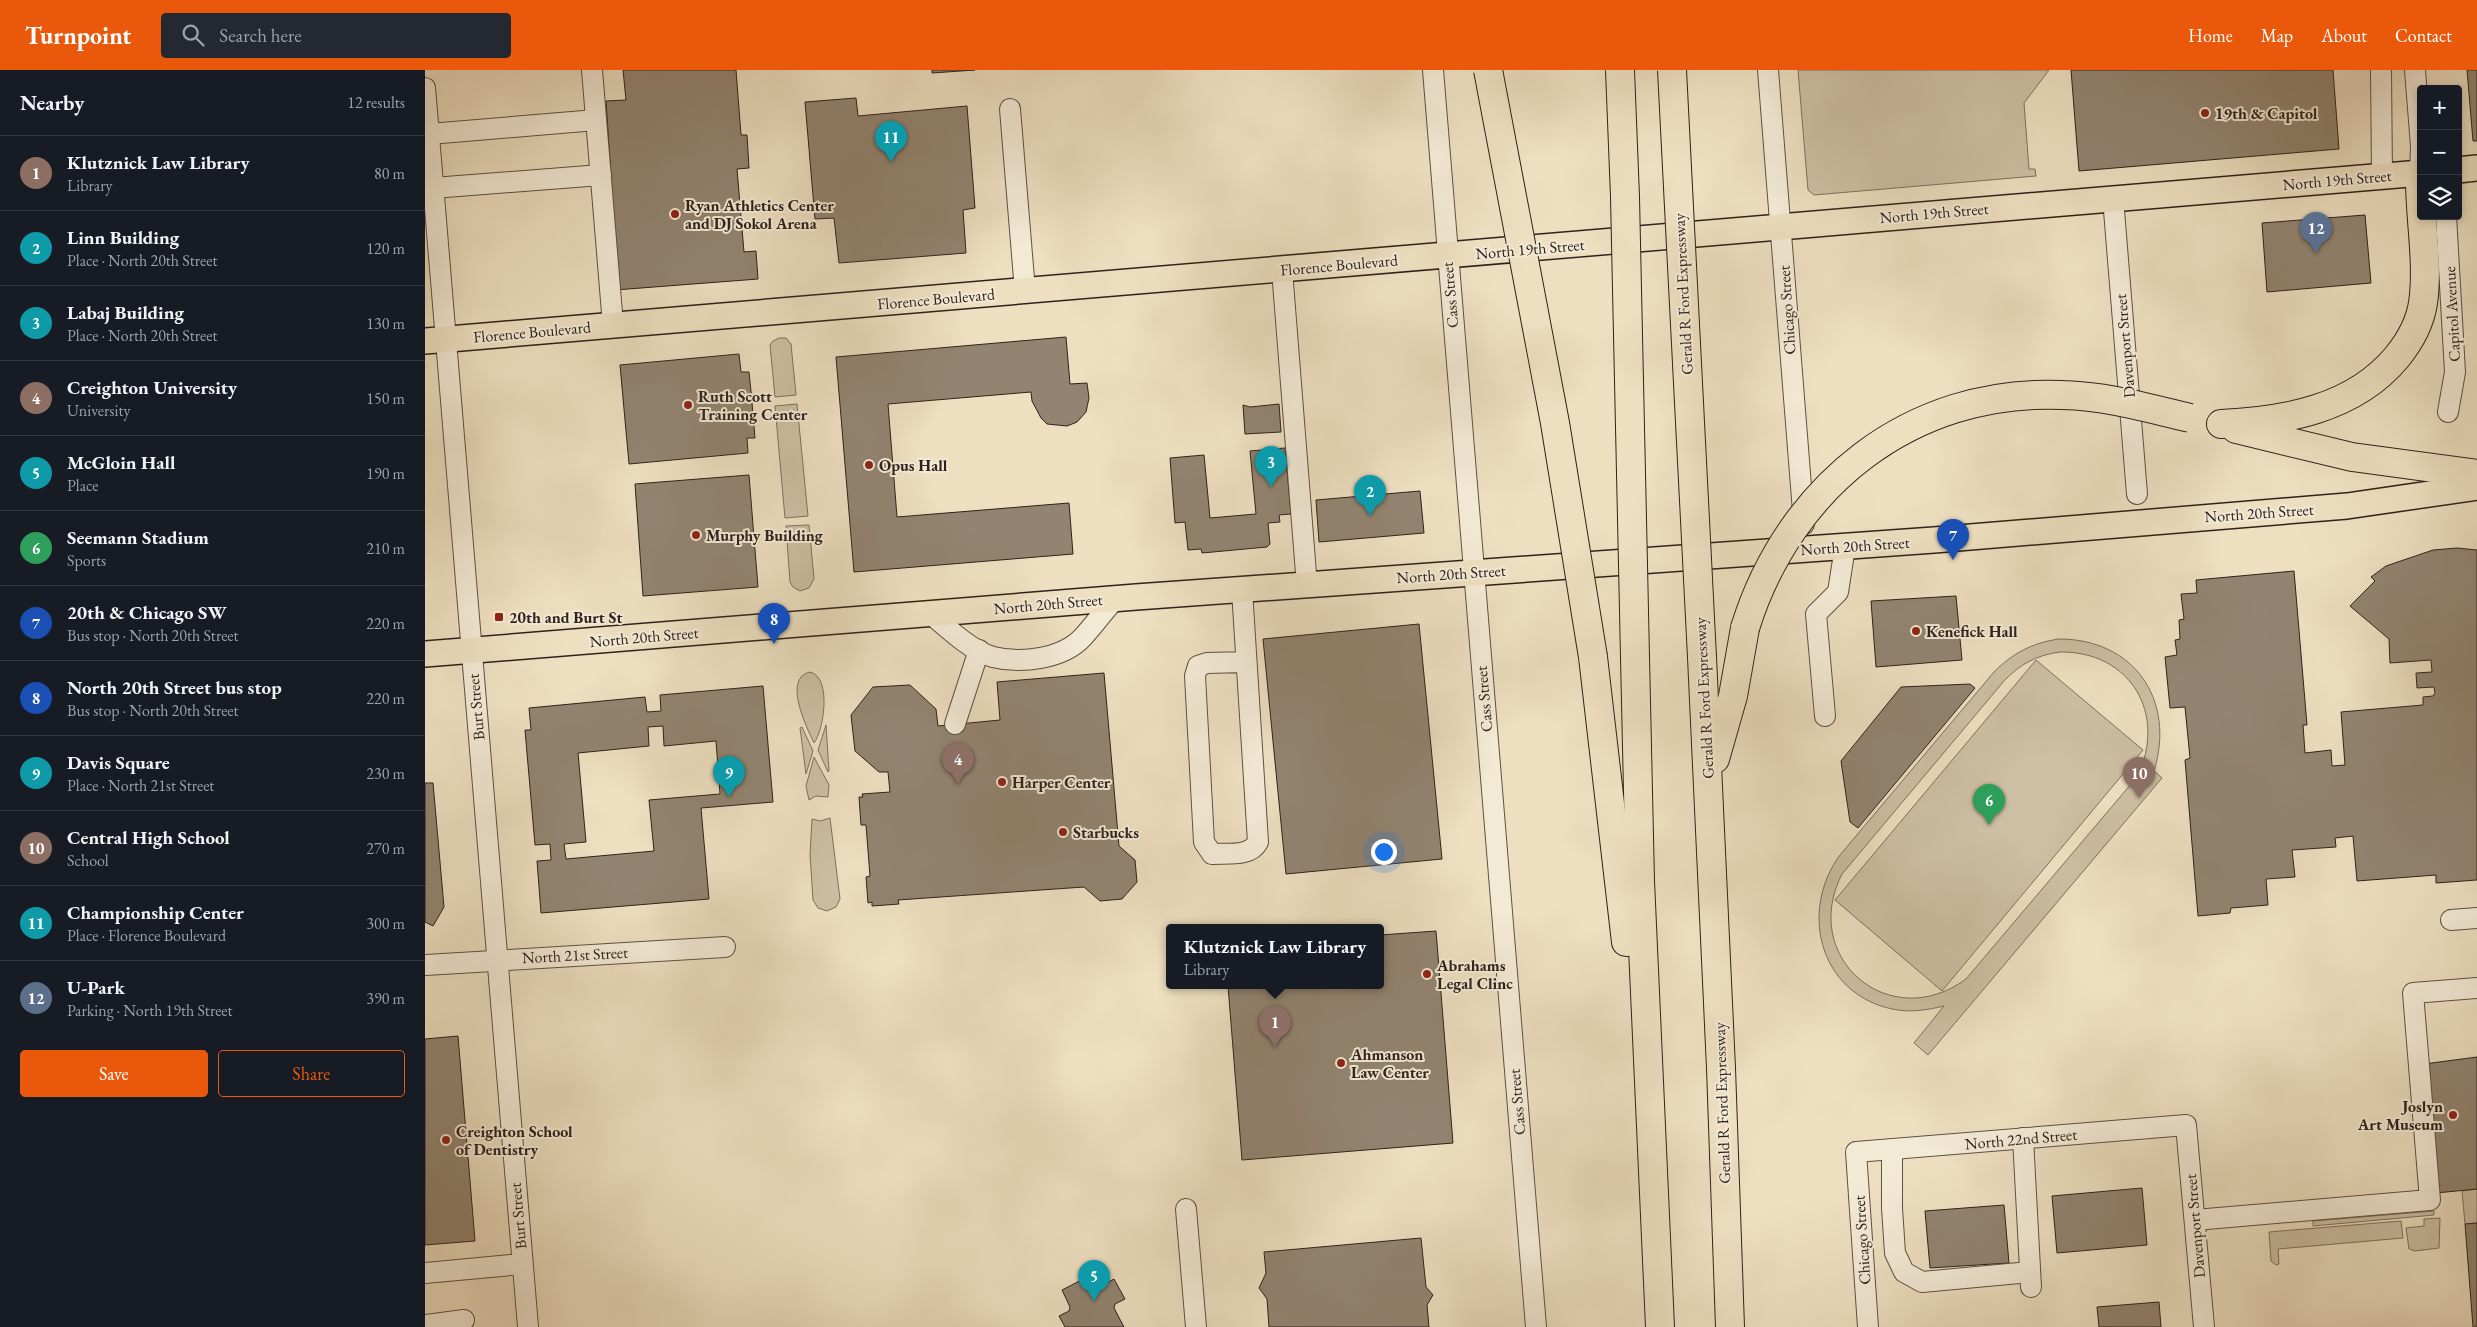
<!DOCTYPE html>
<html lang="en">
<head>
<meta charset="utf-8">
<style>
  body { margin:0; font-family:"EB Garamond",serif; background:#242831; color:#f1f3f6 }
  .controls { position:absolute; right:15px; top:15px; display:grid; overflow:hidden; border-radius:5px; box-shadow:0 2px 8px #0003 }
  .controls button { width:45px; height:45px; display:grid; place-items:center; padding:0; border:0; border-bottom:1px solid #363941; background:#171b24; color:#f1f3f6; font:25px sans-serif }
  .you { position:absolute; left:958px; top:781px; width:18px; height:18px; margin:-12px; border:4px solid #fff; border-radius:50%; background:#1a73e8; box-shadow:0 0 0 8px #1a73e833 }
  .badge { display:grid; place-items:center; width:32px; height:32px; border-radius:50%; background:#ea580c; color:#fff; font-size:16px; font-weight:700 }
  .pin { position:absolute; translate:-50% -41px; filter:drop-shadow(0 1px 2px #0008) }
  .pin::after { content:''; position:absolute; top:26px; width:18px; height:15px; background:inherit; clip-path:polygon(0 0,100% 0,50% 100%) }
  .popup { position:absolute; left:741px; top:854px; width:218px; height:65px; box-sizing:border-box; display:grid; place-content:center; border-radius:5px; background:#171b24; filter:drop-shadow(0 1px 4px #0005); font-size:16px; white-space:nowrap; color:#9ea1a6 }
  .popup b { font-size:19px; color:#f1f3f6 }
  .popup::after { content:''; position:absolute; left:50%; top:100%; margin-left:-10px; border:10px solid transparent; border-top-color:#171b24 }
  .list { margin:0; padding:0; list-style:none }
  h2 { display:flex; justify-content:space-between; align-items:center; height:65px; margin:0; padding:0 20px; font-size:21px }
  h2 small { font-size:16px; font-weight:400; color:#9ea1a6 }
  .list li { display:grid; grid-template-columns:32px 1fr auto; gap:15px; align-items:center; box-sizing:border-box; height:75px; padding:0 20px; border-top:1px solid #363941 }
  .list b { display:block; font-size:19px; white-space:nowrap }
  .list p { margin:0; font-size:16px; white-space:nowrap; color:#9ea1a6 }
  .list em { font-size:16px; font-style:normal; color:#9ea1a6 }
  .actions { display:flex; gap:10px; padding:15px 20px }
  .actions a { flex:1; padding:11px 0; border:1px solid #ea580c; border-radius:5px; text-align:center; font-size:18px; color:#ea580c }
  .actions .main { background:#ea580c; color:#fff }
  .icon { flex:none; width:28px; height:28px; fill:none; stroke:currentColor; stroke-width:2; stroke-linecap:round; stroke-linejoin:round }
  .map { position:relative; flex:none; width:2052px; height:1257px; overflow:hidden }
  header { display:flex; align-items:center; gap:30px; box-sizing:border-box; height:70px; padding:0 25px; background:#ea580c; color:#fff }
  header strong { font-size:24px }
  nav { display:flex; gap:28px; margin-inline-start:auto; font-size:18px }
  .search { width:350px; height:45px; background:#242831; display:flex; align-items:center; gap:12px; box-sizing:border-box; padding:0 18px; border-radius:5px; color:#9ea1a6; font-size:19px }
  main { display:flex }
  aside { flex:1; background:#171b24 }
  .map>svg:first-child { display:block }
  .green { fill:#cdbfa4; stroke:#7e7060; fill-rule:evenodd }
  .building { fill:#928471; stroke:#2f221c; fill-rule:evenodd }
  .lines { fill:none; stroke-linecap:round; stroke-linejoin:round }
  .minor-casing { stroke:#5e5145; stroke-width:22 }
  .major-casing { stroke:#2f221c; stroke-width:28 }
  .highway-casing { stroke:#2f221c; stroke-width:30 }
  .minor { stroke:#f3ead6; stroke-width:20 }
  .major { stroke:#eddfc0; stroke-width:25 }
  .highway { stroke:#eddfc0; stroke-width:28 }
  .highway-bridge-casing { stroke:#2f221c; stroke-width:30; stroke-linecap:butt }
  .highway-bridge { stroke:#eddfc0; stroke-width:28 }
  .poi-dot { fill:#8f2418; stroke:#f3ead6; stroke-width:2 }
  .labels { text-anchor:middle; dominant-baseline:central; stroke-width:4; stroke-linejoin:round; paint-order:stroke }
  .poi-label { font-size:16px; font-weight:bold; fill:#2f221c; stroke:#f3ead6; text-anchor:start }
  .street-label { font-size:16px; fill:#2f221c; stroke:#f3ead6 }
</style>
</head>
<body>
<header>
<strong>Turnpoint</strong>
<div class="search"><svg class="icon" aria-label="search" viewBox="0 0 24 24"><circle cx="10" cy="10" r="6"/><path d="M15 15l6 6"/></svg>Search here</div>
<nav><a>Home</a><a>Map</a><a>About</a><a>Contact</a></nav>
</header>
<main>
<aside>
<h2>Nearby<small>12 results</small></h2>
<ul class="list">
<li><span class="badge" style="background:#8d6e63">1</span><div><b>Klutznick Law Library</b><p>Library</p></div><em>80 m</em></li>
<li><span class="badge" style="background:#0f9aa8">2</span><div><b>Linn Building</b><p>Place · North 20th Street</p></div><em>120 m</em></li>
<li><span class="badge" style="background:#0f9aa8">3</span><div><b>Labaj Building</b><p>Place · North 20th Street</p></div><em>130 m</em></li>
<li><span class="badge" style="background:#8d6e63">4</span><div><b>Creighton University</b><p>University</p></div><em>150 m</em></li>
<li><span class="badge" style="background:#0f9aa8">5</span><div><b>McGloin Hall</b><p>Place</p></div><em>190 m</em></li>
<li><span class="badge" style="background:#2e9e5b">6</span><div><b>Seemann Stadium</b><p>Sports</p></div><em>210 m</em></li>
<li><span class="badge" style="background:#1a4fb4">7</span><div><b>20th &amp; Chicago SW</b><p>Bus stop · North 20th Street</p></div><em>220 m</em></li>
<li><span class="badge" style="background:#1a4fb4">8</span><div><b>North 20th Street bus stop</b><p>Bus stop · North 20th Street</p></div><em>220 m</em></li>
<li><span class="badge" style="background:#0f9aa8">9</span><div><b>Davis Square</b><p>Place · North 21st Street</p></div><em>230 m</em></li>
<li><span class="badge" style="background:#8d6e63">10</span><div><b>Central High School</b><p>School</p></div><em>270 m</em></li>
<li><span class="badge" style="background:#0f9aa8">11</span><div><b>Championship Center</b><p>Place · Florence Boulevard</p></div><em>300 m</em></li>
<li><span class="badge" style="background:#5c6f8a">12</span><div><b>U-Park</b><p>Parking · North 19th Street</p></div><em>390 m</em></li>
</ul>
<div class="actions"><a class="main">Save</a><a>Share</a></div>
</aside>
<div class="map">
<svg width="2052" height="1257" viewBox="0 0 2052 1257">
  <rect width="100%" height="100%" fill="#eddfc0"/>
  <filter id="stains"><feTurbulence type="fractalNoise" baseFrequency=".004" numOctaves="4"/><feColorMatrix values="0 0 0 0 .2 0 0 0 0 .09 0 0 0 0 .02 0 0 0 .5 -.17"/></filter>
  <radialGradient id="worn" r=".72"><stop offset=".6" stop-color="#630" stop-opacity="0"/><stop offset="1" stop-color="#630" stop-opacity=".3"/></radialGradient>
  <g class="green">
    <path d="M1373 0H1624L1599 33 1604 99H1610L1611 106 1389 125 1383 120Z"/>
    <path d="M354 268H361L366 274 371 325 350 327 345 275 348 271Z"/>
    <path d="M372 334 383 446 360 448 350 336Z"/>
    <path d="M384 455 389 509 384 518 375 521 368 517 365 512 361 456Z"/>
    <path d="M1634 569C1709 569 1751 630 1729 701L1737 708 1503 985 1489 973 1519 936C1502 940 1485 943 1467 939 1394 923 1374 841 1415 785L1569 602C1588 583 1607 573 1634 569ZM1635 582C1705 581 1743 644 1712 707L1541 909C1465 965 1374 888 1417 804L1579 611C1595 594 1612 585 1635 582Z"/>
    <path d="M1611 590 1718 680 1517 921 1410 830Z"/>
    <path d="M385 602C407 607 399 660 389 673 382 658 357 608 385 602Z"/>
    <path d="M401 655 404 701 403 702 393 680Z"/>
    <path d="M377 657 388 681 381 704 375 658Z"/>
    <path d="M389 687 404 715 403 727 391 726 384 730 381 716Z"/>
    <path d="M405 748 415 829 411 837 402 841 393 838 388 830 385 785 387 749 395 751Z"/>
    <path d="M2052 1119V1153L2040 1154 2037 1121Z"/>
    <path d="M2009 1141V1145L1888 1156V1151Z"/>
    <path d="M2015 1148 2014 1178 1990 1181 1984 1179 1981 1158 1999 1156V1149Z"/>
    <path d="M1976 1151 1978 1168 1853 1179 1854 1194 1851 1195 1846 1191 1844 1162Z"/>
  </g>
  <g class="building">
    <path d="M198 0H311L316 65H322L324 98 312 99 319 182 331 181 333 209 190 220 181 107H186L181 31 201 30Z"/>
    <path d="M507 0H550L507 3Z"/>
    <path d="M1646 0H1908L1914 79 1654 101Z"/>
    <path d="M2042 0H2052V71H2048Z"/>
    <path d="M431 28 433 46 542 36 550 138 538 140 541 183 414 193 409 148 390 149 380 32Z"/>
    <path d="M1940 145 1946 213 1842 222 1837 153Z"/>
    <path d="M641 267 645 314 662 313 664 328 661 342 652 352 642 356 622 354 616 348 607 331 606 322 463 334 472 447 644 433 648 484 429 502 411 287Z"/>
    <path d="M314 284 316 302H324L326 321 330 368H322L323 383 204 394 195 295Z"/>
    <path d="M854 334 856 362 820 364 818 335 825 337Z"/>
    <path d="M860 378 866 444 854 445 855 452 843 453 845 474 842 477 777 483 776 479 763 480 760 452 750 453 745 388 779 385 785 448 831 444 825 381Z"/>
    <path d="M324 405 333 517 218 526 210 414Z"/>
    <path d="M995 421 999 463 894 472 891 430Z"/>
    <path d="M2032 478 2052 480V810L2011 813V805L1932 811 1928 766 1910 768 1911 777 1867 780 1870 807 1841 809 1843 835 1806 838 1805 843 1773 846 1760 690 1765 688 1760 637 1745 638 1740 587 1752 585 1750 570 1755 569 1754 550 1759 549 1756 524 1772 523 1771 510 1869 501 1882 655H1878L1880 683 1906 680 1907 696 1920 695 1916 642 1998 635V627L2008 626 2010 623 2009 617 1992 618 1991 603 2007 602 2006 590 1965 593 1964 569 1925 536 1950 511 1946 507 1961 496 2008 480Z"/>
    <path d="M1531 526 1537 590 1451 597 1446 531Z"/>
    <path d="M994 554 1017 789 861 804 838 569Z"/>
    <path d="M679 603 694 776 710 790 712 812 697 829 675 831 659 817 473 830 474 834 447 836V832L443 833 441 807 445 806 441 755H436L434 727H438L437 724 465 722 463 702H454L430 681 426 645 448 617 485 615 511 639 513 656 575 650 572 612Z"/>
    <path d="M1545 614 1550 618 1433 758 1425 752 1416 691 1476 617Z"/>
    <path d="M338 616 348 732 276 738 284 829 116 843 112 791 126 790 125 774 110 775 100 660H106L104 638 220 627 222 642 236 641 235 625ZM238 656 239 676 291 671 295 724 224 730 229 781 141 789 139 774 161 772 153 683 224 676 223 657Z"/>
    <path d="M0 713H8L19 837 8 856 0 852Z"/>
    <path d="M1011 861 1028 1073 817 1090 803 916H955V865Z"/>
    <path d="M33 966 50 1171 0 1175V969Z"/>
    <path d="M2052 987V1119L2011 1123 1999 994Z"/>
    <path d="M1717 1118 1722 1175 1632 1183 1627 1126Z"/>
    <path d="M1579 1135 1584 1193 1505 1198 1500 1141Z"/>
    <path d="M2052 1153V1257H2048L2040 1154Z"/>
    <path d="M996 1168 1001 1217 1008 1225 1002 1235 1004 1257H844L842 1229 834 1218 841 1203 839 1182Z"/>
    <path d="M670 1203 675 1213 680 1214 689 1209 700 1229 690 1234 689 1238 699 1257H640L634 1246 644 1241 645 1237 637 1220Z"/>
    <path d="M1734 1232 1736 1257H1674L1672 1237Z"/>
  </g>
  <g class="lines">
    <g class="minor-casing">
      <g id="minor">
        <path d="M167 0 188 255"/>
        <path d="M1008 0 1111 1257"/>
        <path d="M1343 0 1379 454"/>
        <path d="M1956 0 1957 106"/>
        <path d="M1990 0 1996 76 1995 103"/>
        <path d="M0 18 103 1257"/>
        <path d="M585 39 600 221"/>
        <path d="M4 64 171 50"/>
        <path d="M8 118 176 105"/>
        <path d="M1688 128 1712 424"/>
        <path d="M2021 146 2030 302 2023 342"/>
        <path d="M857 200 882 516"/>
        <path d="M817 520 833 772C825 787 803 783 787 784L779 772 770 606 773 596 782 593 821 592"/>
        <path d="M506 544C522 558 548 582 568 587 596 594 638 589 658 567 669 555 679 541 690 529"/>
        <path d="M1400 646 1391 544 1413 522 1420 477"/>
        <path d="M530 654 554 580"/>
        <path d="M2026 850 2052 848"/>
        <path d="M0 895 300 877"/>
        <path d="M1598 1068 1606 1217"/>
        <path d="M1467 1079V1138L1470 1183 1479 1202 1497 1212 1605 1202"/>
        <path d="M761 1139 771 1257"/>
        <path d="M1770 1150 2005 1130 1988 923 2052 918"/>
        <path d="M0 1203 97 1194"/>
        <path d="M0 1255 39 1250"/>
        <path d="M1443 1257 1431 1082 1761 1055 1779 1257"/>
      </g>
    </g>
    <g class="major-casing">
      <g id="major">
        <path d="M2033 100 2052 98"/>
        <path d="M0 271 1996 103"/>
        <path d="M0 584 711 527 1509 470 1922 436 2052 417"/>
      </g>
    </g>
    <g class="highway-casing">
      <g id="highway">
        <path d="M1796 354C1860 351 1929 339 1972 287 1985 271 1995 253 1998 233 2004 193 1994 144 1995 103"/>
        <path d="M1811 359 1927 387 2052 404"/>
        <path d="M1168 587 1201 872"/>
        <path d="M1210 587 1215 811 1235 1257"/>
        <path d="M1277 587 1296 998 1305 1257"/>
        <path d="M1290 689 1308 626 1320 558"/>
      </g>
    </g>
    <use href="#minor" class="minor"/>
    <use href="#major" class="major"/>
    <use href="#highway" class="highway"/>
    <g class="highway-bridge-casing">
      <g id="highway-bridge">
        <path d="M1063 0 1130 353 1168 587"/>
        <path d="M1195 0 1200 127 1210 587"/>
        <path d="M1247 0 1277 587"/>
        <path d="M1320 558C1364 416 1486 318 1638 325 1681 326 1723 338 1765 348"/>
      </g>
    </g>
    <use href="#highway-bridge" class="highway-bridge"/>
  </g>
  <g class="poi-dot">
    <circle cx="1780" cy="43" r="5"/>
    <circle cx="250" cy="144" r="5"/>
    <circle cx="263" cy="335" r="5"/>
    <circle cx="444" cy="395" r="5"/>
    <circle cx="271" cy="465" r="5"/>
    <rect x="69" y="542" width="10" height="10" rx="2.5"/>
    <circle cx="1491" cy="561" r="5"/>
    <circle cx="577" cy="712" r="5"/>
    <circle cx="638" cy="762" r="5"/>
    <circle cx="1002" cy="904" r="5"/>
    <circle cx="916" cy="993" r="5"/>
    <circle cx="2028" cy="1045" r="5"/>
    <circle cx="21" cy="1070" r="5"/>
  </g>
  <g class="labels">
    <g class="poi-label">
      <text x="1790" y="43">19th &amp; Capitol</text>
      <text x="260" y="135">Ryan Athletics Center<tspan x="260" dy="18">and DJ Sokol Arena</tspan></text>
      <text x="273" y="326">Ruth Scott<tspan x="273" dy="18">Training Center</tspan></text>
      <text x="454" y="395">Opus Hall</text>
      <text x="281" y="465">Murphy Building</text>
      <text x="84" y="547">20th and Burt St</text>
      <text x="1501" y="561">Kenefick Hall</text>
      <text x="587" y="712">Harper Center</text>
      <text x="648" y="762">Starbucks</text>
      <text x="1012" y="895">Abrahams<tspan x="1012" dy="18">Legal Clinc</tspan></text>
      <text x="926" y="984">Ahmanson<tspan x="926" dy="18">Law Center</tspan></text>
      <text x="2018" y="1036" text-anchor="end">Joslyn<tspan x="2018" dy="18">Art Museum</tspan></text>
      <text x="31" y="1061">Creighton School<tspan x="31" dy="18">of Dentistry</tspan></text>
    </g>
    <g class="street-label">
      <text transform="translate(1912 110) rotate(-5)">North 19th Street</text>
      <text transform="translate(1509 143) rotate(-5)">North 19th Street</text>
      <text transform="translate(1105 179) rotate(-5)">North 19th Street</text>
      <text transform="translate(914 195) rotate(-5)">Florence Boulevard</text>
      <text transform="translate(1258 224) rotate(-93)">Gerald R Ford Expressway</text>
      <text transform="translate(1025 225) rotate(-95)">Cass Street</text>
      <text transform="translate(511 229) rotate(-5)">Florence Boulevard</text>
      <text transform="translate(1362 240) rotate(-94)">Chicago Street</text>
      <text transform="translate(2027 244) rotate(-93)">Capitol Avenue</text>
      <text transform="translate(107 262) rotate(-5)">Florence Boulevard</text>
      <text transform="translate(1700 276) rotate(-95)">Davenport Street</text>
      <text transform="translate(1834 443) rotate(-4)">North 20th Street</text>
      <text transform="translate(1430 476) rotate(-4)">North 20th Street</text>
      <text transform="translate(1026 504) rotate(-4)">North 20th Street</text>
      <text transform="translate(623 534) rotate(-5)">North 20th Street</text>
      <text transform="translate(219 567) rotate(-5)">North 20th Street</text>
      <text transform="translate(1279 628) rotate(-93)">Gerald R Ford Expressway</text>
      <text transform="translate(1059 629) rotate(-95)">Cass Street</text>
      <text transform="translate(51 637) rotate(-95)">Burt Street</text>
      <text transform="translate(150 885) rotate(-3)">North 21st Street</text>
      <text transform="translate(1092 1032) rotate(-95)">Cass Street</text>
      <text transform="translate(1297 1033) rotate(-92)">Gerald R Ford Expressway</text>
      <text transform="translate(1596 1069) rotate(-5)">North 22nd Street</text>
      <text transform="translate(93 1146) rotate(-95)">Burt Street</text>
      <text transform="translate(1770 1156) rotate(-95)">Davenport Street</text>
      <text transform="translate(1437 1170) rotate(-94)">Chicago Street</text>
    </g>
  </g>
  <rect width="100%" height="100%" filter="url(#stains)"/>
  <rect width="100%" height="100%" fill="url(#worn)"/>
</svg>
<div class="controls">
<button>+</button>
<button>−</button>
<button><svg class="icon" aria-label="layers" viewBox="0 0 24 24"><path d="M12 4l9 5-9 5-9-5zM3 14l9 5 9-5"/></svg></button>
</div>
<div class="you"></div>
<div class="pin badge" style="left:850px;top:977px;background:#8d6e63">1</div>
<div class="popup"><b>Klutznick Law Library</b>Library</div>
<div class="pin badge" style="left:945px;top:446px;background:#0f9aa8">2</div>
<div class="pin badge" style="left:846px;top:417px;background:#0f9aa8">3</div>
<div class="pin badge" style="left:533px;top:714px;background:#8d6e63">4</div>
<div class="pin badge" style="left:669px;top:1231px;background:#0f9aa8">5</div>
<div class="pin badge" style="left:1564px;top:755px;background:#2e9e5b">6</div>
<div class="pin badge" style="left:1528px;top:490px;background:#1a4fb4">7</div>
<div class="pin badge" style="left:349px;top:574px;background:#1a4fb4">8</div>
<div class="pin badge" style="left:304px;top:727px;background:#0f9aa8">9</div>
<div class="pin badge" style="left:1714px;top:728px;background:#8d6e63">10</div>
<div class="pin badge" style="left:466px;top:92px;background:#0f9aa8">11</div>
<div class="pin badge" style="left:1891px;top:183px;background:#5c6f8a">12</div>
</div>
</main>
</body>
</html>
